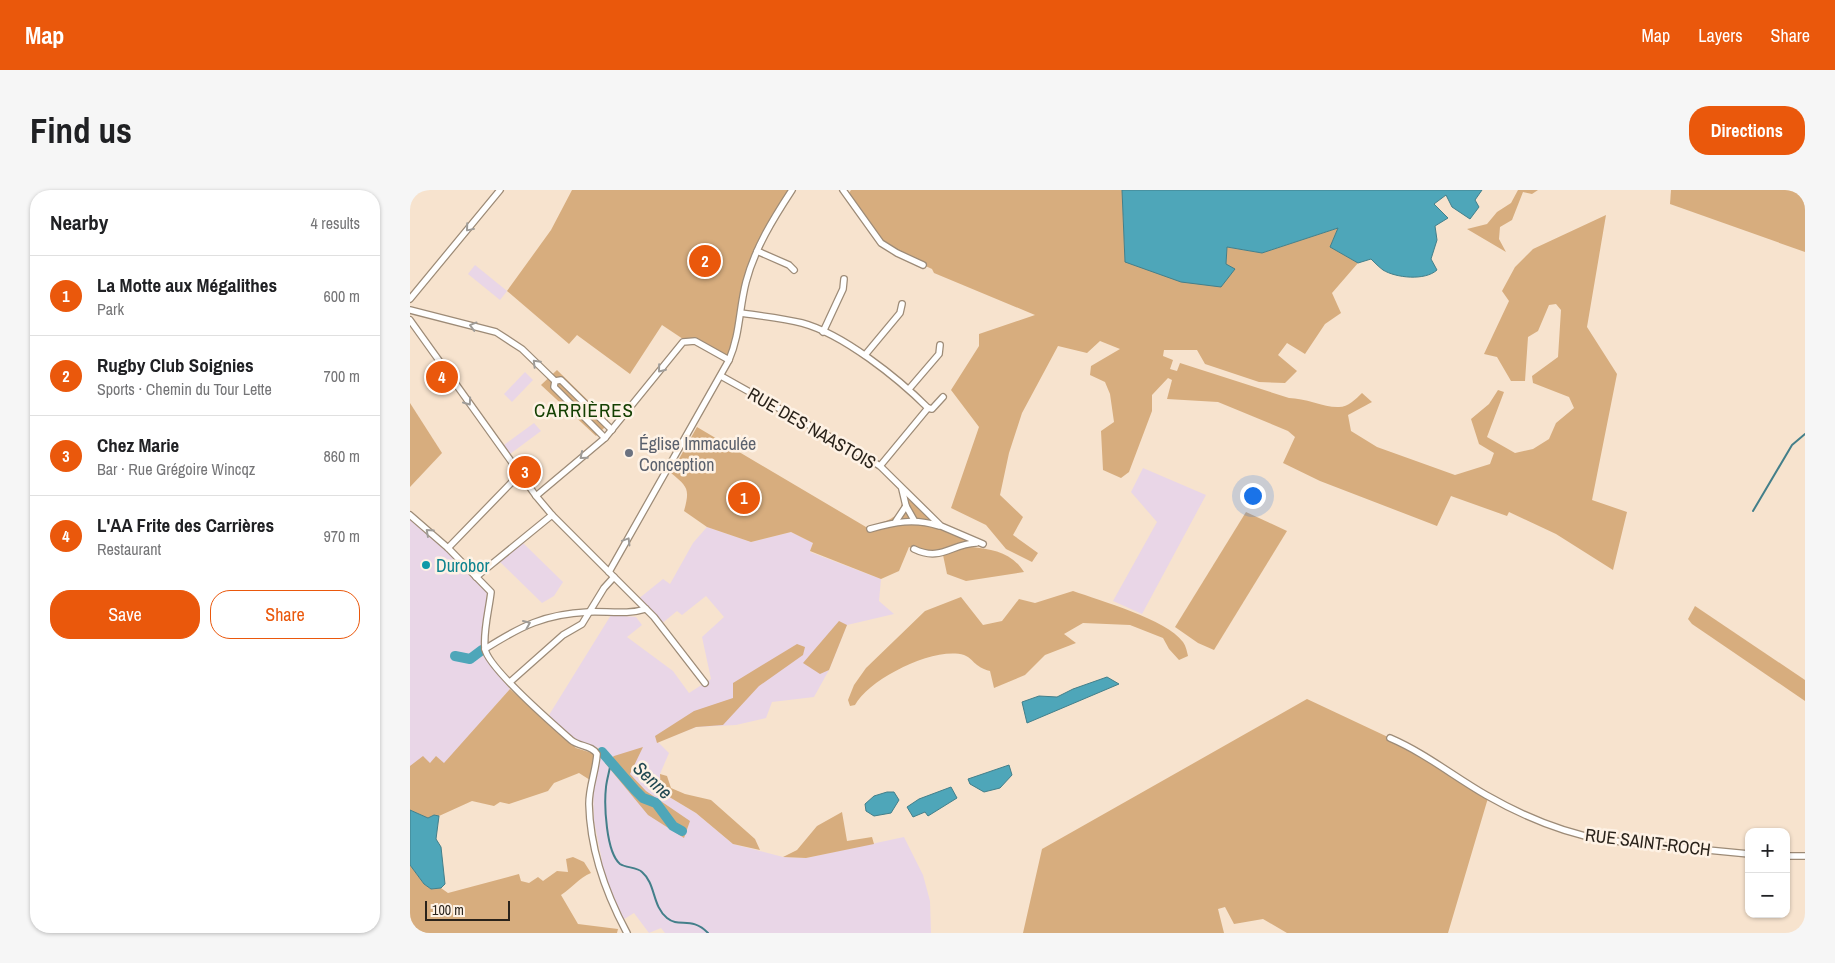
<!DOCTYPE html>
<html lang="en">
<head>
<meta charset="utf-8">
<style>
  body { margin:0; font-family:"Archivo Narrow",sans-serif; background:#f6f6f6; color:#202124 }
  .controls { position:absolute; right:15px; bottom:15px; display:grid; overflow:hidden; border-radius:10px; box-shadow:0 1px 4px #0004 }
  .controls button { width:45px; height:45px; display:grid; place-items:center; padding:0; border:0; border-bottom:1px solid #e0e0e0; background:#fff; color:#202124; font:25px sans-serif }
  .scale { position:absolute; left:15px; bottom:12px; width:85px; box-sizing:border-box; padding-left:5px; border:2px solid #2a231b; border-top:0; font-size:14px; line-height:18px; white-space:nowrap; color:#2a231b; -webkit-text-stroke:4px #fef2e5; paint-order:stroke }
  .you { position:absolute; left:842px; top:305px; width:18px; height:18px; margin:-12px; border:4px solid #fff; border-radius:50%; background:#1a73e8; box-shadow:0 0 0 8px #1a73e833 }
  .badge { display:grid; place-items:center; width:32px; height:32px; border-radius:50%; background:#ea580c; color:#fff; font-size:16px; font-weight:700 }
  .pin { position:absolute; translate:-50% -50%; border:2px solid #fff; box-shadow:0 1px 5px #0006 }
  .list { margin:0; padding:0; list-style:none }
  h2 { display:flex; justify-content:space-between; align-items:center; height:65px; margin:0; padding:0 20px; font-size:21px }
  h2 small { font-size:16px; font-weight:400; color:#757577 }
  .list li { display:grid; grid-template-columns:32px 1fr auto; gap:15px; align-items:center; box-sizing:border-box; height:80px; padding:0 20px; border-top:1px solid #e0e0e0 }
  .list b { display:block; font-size:19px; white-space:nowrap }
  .list p { margin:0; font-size:16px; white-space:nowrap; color:#757577 }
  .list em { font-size:16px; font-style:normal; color:#757577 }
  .actions { display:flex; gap:10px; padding:15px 20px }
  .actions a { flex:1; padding:11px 0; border:1px solid #ea580c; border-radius:20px; text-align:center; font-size:18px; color:#ea580c }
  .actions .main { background:#ea580c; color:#fff }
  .map { position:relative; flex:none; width:1395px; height:743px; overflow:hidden; border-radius:20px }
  header { display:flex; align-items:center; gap:30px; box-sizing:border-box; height:70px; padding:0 25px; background:#ea580c; color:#fff }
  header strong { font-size:24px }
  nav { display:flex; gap:28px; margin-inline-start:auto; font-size:18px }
  .intro { display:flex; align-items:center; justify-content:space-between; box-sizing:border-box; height:120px; padding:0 30px }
  h1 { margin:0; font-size:35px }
  .button { padding:12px 22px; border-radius:20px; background:#ea580c; color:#fff; font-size:18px; font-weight:700 }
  main { display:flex; gap:30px; padding:0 30px }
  aside { flex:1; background:#fff; border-radius:20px; box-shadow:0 1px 4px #0004 }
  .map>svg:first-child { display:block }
  .industrial { fill:#e9d6e7 }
  .green { fill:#d7ad7e }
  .water { fill:#4ea6b9; stroke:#437f8a }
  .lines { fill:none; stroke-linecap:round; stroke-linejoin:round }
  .stream { stroke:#437f8a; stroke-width:2 }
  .river { stroke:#4ea6b9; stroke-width:10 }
  .street-casing { stroke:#9d8b77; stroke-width:8 }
  .street { stroke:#fff; stroke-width:5.5 }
  .oneway { stroke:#9f9c98 }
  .worship-dot { fill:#6b7280; stroke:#fef2e5; stroke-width:2 }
  .culture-dot { fill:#0f9aa8; stroke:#fef2e5; stroke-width:2 }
  .labels { text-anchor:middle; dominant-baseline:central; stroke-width:5; stroke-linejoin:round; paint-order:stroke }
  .street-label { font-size:18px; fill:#2a231b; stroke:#fef2e5 }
  .worship-label { font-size:18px; fill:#5b616d; stroke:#fef2e5; text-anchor:start }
  .culture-label { font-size:18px; fill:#0d838f; stroke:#fef2e5; text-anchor:start }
  .neighbourhood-label { font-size:19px; letter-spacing:1px; fill:#144003; stroke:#fef2e5 }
  .water-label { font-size:19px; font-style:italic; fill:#204851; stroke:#fef2e5 }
</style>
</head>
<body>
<header>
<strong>Map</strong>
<nav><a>Map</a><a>Layers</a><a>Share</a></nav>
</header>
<div class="intro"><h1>Find us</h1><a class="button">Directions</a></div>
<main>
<aside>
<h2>Nearby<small>4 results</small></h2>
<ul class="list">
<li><span class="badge">1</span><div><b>La Motte aux Mégalithes</b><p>Park</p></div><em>600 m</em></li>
<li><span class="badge">2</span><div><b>Rugby Club Soignies</b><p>Sports · Chemin du Tour Lette</p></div><em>700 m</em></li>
<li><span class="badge">3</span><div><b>Chez Marie</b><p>Bar · Rue Grégoire Wincqz</p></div><em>860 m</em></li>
<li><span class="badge">4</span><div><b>L'AA Frite des Carrières</b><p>Restaurant</p></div><em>970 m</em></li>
</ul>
<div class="actions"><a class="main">Save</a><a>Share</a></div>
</aside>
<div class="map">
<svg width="1395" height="743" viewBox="0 0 1395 743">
  <rect width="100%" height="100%" fill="#f7e3ce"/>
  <g class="industrial">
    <path d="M65 75 97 101 90 110 58 84Z"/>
    <path d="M115 182 123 190 102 212 94 204Z"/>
    <path d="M124 233 131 241 100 264 94 255Z"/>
    <path d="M733 278 796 305 732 424 703 411 747 332 721 302Z"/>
    <path d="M0 327 48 370 77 402 71 463 100 499 34 574 0 578Z"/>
    <path d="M297 337 341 352 381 342 403 353 400 362 471 389 469 411 484 424 437 435 419 480 404 507 362 512 356 528 326 535 286 537 248 552 259 563 250 584 251 602 286 623 323 654 373 667 396 668 494 647 513 685 520 711 521 743H255L251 738 239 743 224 723 211 731 190 673 192 671 184 631 183 599 191 564 189 558 164 551 139 525 201 425 226 427 232 435 217 447 263 481 279 503 301 489 292 447 314 427 296 406 272 425 267 421 250 435 227 410 253 389 260 394 283 353Z"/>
    <path d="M112 352 153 392 144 406 132 413 89 371Z"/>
  </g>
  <g class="green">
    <path d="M162 0H382L341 77 319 170 285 151H276L252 135 220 184 167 145 159 154 97 101 141 40Z"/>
    <path d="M441 0H712L715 72 816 74 817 57 852 63 928 38 920 57 948 73 922 103 931 123 915 134 895 164 877 153 868 165 887 181 875 193 849 192 795 174 787 160H754L753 166 763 170 760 179 767 181 770 173 879 208C895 208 916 218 929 217 938 217 946 209 952 203L962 212 938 225 941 241 967 257 1045 285 1080 274 1084 263 1069 254 1061 229 1079 214 1088 200 1094 202 1077 247 1105 263 1123 259 1139 249 1146 233 1164 218 1159 207 1123 193 1122 186 1148 167 1151 120 1146 114 1139 115 1128 141 1118 147 1115 191H1101L1087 167 1074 164 1099 111 1092 101 1105 77 1123 59 1196 25 1177 137 1207 184 1182 310 1217 322 1203 380 1146 344 1099 322 1097 326 1041 306 1027 336 910 291 873 273 885 247 878 241 808 212 757 209 762 190 758 188 742 205V221L719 282 711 288 693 280 691 241 704 232 700 204 695 192 680 185 681 176 710 159 690 151 677 163 648 156 612 223 599 263 590 305 613 327 603 345 628 363 622 372 596 359 576 335 541 318 569 237 541 200 569 156V144L625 125 524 83 522 79 477 58 437 6Z"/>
    <path d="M1108 0H1128L1122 4 1113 2 1102 30 1090 37 1089 49 1096 62 1057 39 1077 34 1087 22 1101 13Z"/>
    <path d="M1261 0H1395V62L1260 14Z"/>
    <path d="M147 180 198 230V234L186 246 131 195Z"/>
    <path d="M0 213 32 263 0 297Z"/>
    <path d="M287 237 456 337C484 329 491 329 495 299L534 335 568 351 561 357C583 359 602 363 614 382L556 391 537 384 533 365H518L499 357 489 381 471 389 400 361 403 353 381 342 341 352 297 337 274 321C280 299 278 297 261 283Z"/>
    <path d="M836 322 877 341 804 460 788 453 765 437Z"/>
    <path d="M663 401C691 411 756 429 773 452 776 456 777 462 778 466L769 470 759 459 753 448 720 435 673 433 654 444 666 453 635 465 615 485 584 498 580 481C564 477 563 468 554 465 524 456 459 489 445 515L440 516 438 510 444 495 456 478 515 421 551 407 573 435 592 431 609 409 625 413Z"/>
    <path d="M1285 416 1395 490V511L1282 434 1278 429Z"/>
    <path d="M429 431 437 435 419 480 410 484 393 473Z"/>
    <path d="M387 454 395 457 393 465 349 496 313 535 286 537 247 553 245 546 284 521 323 508V493Z"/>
    <path d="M100 499 166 558 185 564 180 590 169 583 144 593 138 601 99 614 90 612 84 616 62 611 29 626 24 625 18 628 0 620V576L13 566 20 573 26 566 34 573Z"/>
    <path d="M897 509 980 548 1078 608 1038 743H877L853 729 824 734 815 717 808 719 814 743H613L632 659Z"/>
    <path d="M233 557 220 584 236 601 280 631 274 648 238 625 195 573 204 566Z"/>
    <path d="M250 584 257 586 261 598 275 604 301 610 345 649 350 660 323 654 286 623 251 602Z"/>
    <path d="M432 622 437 651 462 647 464 654 396 668 373 667 387 660 407 636Z"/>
    <path d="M163 667 174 672 181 683C169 688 162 698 151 705L168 734 208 739 207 743H0V675L14 694 21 699 31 698 38 703 109 684 111 691 119 693 128 687 133 691 147 681 158 682 156 669Z"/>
  </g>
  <g class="water">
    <path d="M712 0H1072L1065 10 1069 17 1060 29 1042 17 1036 5 1024 14 1038 28 1025 36 1027 50 1021 69 1027 80C1015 91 986 88 973 80 969 77 965 73 961 69L948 73 920 57 928 38 852 63 817 57 816 74 825 79 811 97 771 92 715 72Z"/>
    <path d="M697 487 709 494 617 533 612 512 629 506 647 507 663 499Z"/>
    <path d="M599 575 602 585 590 598 574 602 560 594 558 589Z"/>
    <path d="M541 597 547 608 518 626 515 622 503 627 497 617 509 609Z"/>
    <path d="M477 602H484L489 610 481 623 464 626 456 621 455 614 464 606Z"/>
    <path d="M0 620 18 628 24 625 29 626 26 649 31 657 35 694 31 698 21 699 14 694 0 675Z"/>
  </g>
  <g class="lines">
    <g class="stream">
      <path d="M1343 321 1382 255 1395 244"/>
      <path d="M201 571C200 580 197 588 196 597 194 615 196 662 210 674 216 678 227 677 232 682 246 694 242 716 257 728 269 738 282 726 298 743"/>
    </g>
    <g class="river">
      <path d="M45 466 60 469 72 460"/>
      <path d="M192 562 225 600 233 608 246 613 263 636 272 641"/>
    </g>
    <g class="street-casing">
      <g id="street">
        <path d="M433 0 471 53 487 63 513 75"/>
        <path d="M347 61 379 75 384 80"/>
        <path d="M0 109 90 0"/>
        <path d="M0 120 86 142 112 159 145 191"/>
        <path d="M331 123C351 126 372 128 392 133 433 144 488 188 518 218L470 276"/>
        <path d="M0 130 126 306 142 325 244 427 295 493"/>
        <path d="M413 142 433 99 434 89"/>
        <path d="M455 165 490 123 492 114"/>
        <path d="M311 186 447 262 470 276 531 336 573 354"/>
        <path d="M499 199 529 164 530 155"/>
        <path d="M518 218 522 219 533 207"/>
        <path d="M195 248 144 197 145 191 151 190 202 240"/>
        <path d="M492 299 496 316 504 330"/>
        <path d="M126 306 195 248 273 152 285 151 319 170"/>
        <path d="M0 325 38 358 81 402C79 420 73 441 75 459 78 478 144 535 161 550 169 557 182 555 187 564 186 581 179 596 179 614 180 658 196 704 217 743"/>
        <path d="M486 331 496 316"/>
        <path d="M460 339C485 332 504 328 529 336"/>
        <path d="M38 358 101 293 110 286"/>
        <path d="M504 359C531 372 541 354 566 353"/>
        <path d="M199 382 319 170C330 145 329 119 336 92 345 58 363 29 382 0"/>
        <path d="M66 387 142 325"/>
        <path d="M75 459C111 436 135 424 178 422 197 421 217 425 236 419"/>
        <path d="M100 492 153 445 172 434 194 398 204 387"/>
        <path d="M980 548C1015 563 1043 586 1076 605 1111 625 1154 643 1194 650L1339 664"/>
        <path d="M1376 666H1395"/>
      </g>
    </g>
    <use href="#street" class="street"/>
  </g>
  <defs><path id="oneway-chevron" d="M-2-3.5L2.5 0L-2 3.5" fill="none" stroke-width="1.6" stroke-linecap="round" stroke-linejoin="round" transform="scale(1.25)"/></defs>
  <g class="oneway">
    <use href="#oneway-chevron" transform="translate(59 38) rotate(130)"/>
    <use href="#oneway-chevron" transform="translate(63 136) rotate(-165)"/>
    <use href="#oneway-chevron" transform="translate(126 173) rotate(-135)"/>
    <use href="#oneway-chevron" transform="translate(251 179) rotate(129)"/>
    <use href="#oneway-chevron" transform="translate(58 212) rotate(55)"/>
    <use href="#oneway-chevron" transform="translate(173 266) rotate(140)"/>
    <use href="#oneway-chevron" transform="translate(19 342) rotate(-138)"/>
    <use href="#oneway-chevron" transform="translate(217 351) rotate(-59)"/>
    <use href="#oneway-chevron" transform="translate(117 434) rotate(-23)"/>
  </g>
  <circle class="worship-dot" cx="219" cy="263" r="5"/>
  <circle class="culture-dot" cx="16" cy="375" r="5"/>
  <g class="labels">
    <g class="street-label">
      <text transform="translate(402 238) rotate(30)">RUE DES NAASTOIS</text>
      <text transform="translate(1238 652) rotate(7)">RUE SAINT-ROCH</text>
    </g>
    <g class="worship-label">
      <text x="229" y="253">Église Immaculée<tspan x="229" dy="21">Conception</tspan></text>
    </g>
    <g class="culture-label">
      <text x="26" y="375">Durobor</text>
    </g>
    <g class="neighbourhood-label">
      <text x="174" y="220">CARRIÈRES</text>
    </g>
    <g class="water-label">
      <text transform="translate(243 590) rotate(43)">Senne</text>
    </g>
  </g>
</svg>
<div class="controls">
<button>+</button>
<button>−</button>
</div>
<div class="scale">100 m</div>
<div class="you"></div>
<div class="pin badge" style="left:334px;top:308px">1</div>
<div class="pin badge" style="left:295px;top:71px">2</div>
<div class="pin badge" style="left:115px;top:282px">3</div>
<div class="pin badge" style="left:32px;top:187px">4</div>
</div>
</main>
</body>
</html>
